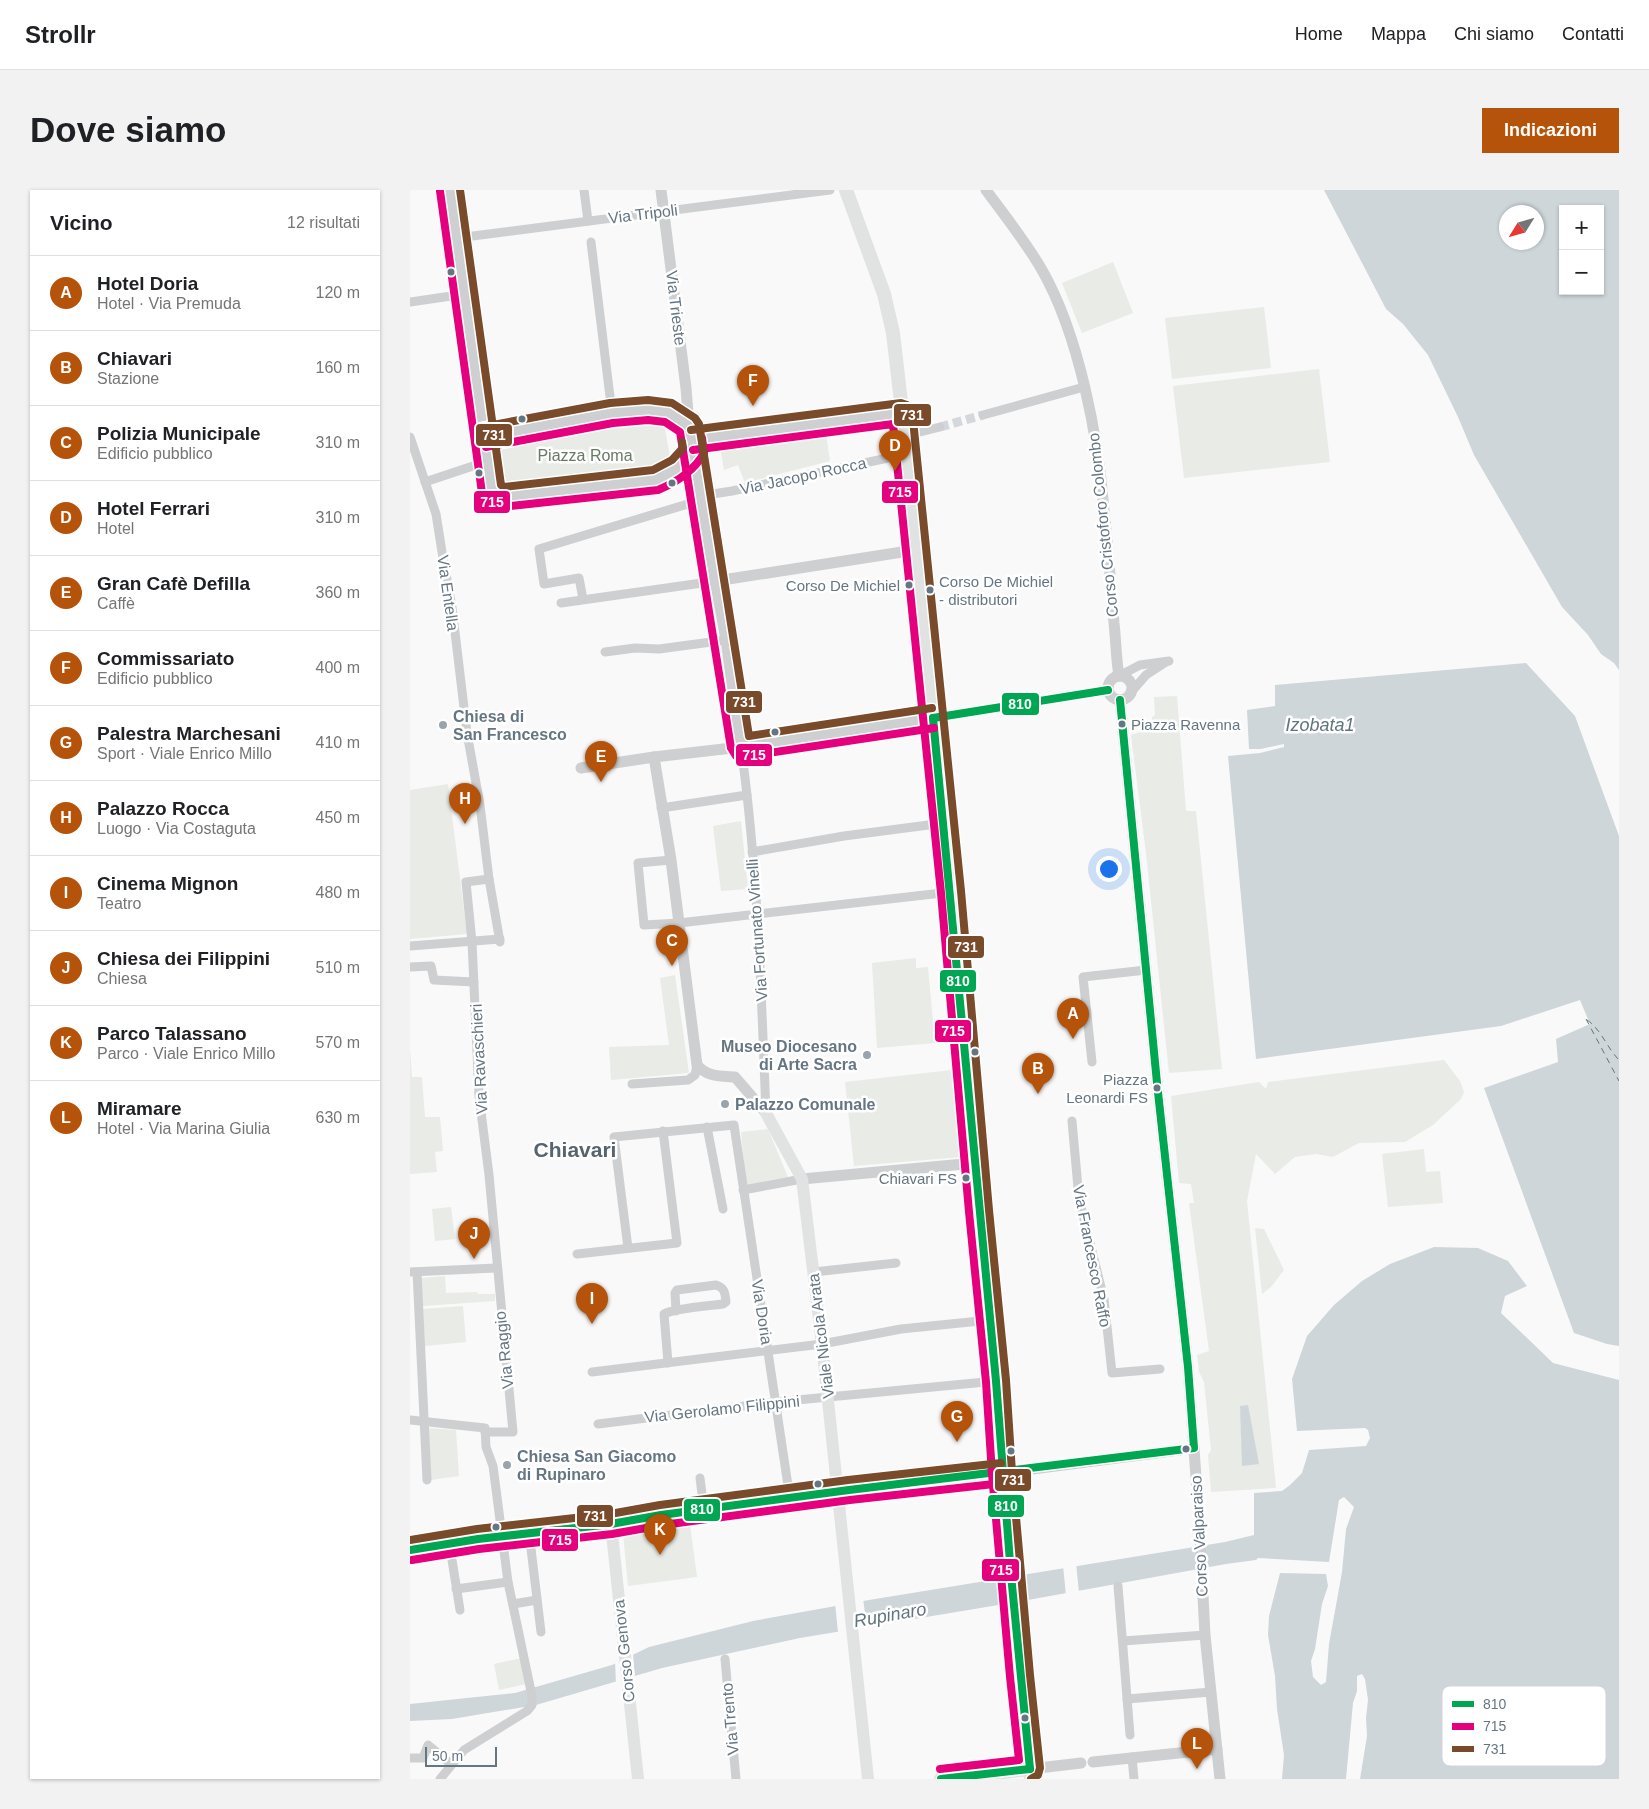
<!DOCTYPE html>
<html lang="it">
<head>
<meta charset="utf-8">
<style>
  body { margin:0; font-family:Helvetica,sans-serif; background:#f2f2f2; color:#202124 }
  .controls { position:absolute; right:15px; top:15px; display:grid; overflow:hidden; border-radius:0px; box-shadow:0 1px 4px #0004 }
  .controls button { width:45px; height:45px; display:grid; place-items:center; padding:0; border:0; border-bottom:1px solid #e0e0e0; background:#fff; color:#202124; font:25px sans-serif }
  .compass { position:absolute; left:1089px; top:15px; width:45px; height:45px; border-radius:50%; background:#fff; box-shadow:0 1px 4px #0004; rotate:233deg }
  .scale { position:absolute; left:15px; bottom:12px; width:72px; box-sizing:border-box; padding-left:5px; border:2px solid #657683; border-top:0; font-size:14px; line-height:18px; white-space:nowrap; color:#657683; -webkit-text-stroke:4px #fff; paint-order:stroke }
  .you { position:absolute; left:698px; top:678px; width:18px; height:18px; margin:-12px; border:4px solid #fff; border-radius:50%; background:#1a73e8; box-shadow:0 0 0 8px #1a73e833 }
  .badge { display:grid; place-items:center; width:32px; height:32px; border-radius:50%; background:#b45309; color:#fff; font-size:16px; font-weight:700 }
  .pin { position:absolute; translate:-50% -41px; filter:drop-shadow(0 1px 2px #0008) }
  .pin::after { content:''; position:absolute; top:26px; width:18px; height:15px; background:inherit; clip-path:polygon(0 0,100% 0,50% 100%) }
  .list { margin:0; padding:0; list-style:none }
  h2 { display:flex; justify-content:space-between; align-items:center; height:65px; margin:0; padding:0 20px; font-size:21px }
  h2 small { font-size:16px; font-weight:400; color:#757577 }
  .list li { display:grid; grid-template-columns:32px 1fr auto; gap:15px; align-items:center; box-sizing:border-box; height:75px; padding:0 20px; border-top:1px solid #e0e0e0 }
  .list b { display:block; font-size:19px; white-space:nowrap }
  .list p { margin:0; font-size:16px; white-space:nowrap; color:#757577 }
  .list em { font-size:16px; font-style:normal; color:#757577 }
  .map { position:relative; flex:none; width:1209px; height:1589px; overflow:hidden; border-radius:0px }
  header { display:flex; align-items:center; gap:30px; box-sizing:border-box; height:70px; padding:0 25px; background:#fff; border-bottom:1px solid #e0e0e0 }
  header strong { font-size:24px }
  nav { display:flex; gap:28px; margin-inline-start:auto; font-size:18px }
  .intro { display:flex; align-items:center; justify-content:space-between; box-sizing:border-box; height:120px; padding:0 30px }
  h1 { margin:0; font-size:35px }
  .button { padding:12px 22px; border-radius:0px; background:#b45309; color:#fff; font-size:18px; font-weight:700 }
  main { display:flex; gap:30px; padding:0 30px }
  aside { flex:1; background:#fff; border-radius:0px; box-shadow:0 1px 4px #0004 }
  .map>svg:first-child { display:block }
  .green { fill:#e8ebe6 }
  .water { fill:#ced6d9; fill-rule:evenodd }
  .pier { fill:#f9f9f9 }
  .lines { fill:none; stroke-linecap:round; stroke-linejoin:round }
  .ferry { stroke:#60757c; stroke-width:1; stroke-dasharray:6 5; stroke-linecap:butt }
  .minor-tunnel { stroke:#d4d8dc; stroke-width:9; stroke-dasharray:9 4.5; stroke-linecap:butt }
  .minor { stroke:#cecfd0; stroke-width:9 }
  .tertiary { stroke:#cecfd0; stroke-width:11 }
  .secondary { stroke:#e1e2e2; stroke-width:12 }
  .primary { stroke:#e1e2e2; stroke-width:14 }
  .bus-1-casing { stroke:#fff; stroke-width:11 }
  .bus-2-casing { stroke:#fff; stroke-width:11 }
  .bus-3-casing { stroke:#fff; stroke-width:11 }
  .bus-1 { stroke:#00a651; stroke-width:8 }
  .bus-2 { stroke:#e5007d; stroke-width:8 }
  .bus-3 { stroke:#7a4b2a; stroke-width:8 }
  .bus-dot { fill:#657683; stroke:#fff; stroke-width:2 }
  .poi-dot { fill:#99a4ac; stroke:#fff; stroke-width:2 }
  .labels { text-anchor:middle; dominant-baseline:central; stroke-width:5; stroke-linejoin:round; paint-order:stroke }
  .bus-label { font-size:15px; fill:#657683; stroke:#fff; text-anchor:end }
  .street-label { font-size:16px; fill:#657683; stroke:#fff }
  .park-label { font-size:16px; fill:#687a64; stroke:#fff }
  .poi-label { font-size:16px; font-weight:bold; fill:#657683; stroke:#fff; text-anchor:start }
  .water-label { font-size:18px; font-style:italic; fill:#60757c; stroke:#fff }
  .district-label { font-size:21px; font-weight:bold; fill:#57646e; stroke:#fff }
  .key { fill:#fff; stroke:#d1d6da; stroke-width:1 }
  .key-label { font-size:14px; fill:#657683 }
  .line-badge { stroke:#fff; stroke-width:2 }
  .badge-label { font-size:14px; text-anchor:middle; font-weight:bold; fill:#fff }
</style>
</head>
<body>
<header>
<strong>Strollr</strong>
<nav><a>Home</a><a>Mappa</a><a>Chi siamo</a><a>Contatti</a></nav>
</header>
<div class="intro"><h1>Dove siamo</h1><a class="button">Indicazioni</a></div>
<main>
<aside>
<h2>Vicino<small>12 risultati</small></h2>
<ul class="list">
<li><span class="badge">A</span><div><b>Hotel Doria</b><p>Hotel · Via Premuda</p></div><em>120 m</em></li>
<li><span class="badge">B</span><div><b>Chiavari</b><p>Stazione</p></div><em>160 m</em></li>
<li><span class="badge">C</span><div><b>Polizia Municipale</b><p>Edificio pubblico</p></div><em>310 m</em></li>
<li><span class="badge">D</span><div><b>Hotel Ferrari</b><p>Hotel</p></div><em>310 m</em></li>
<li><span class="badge">E</span><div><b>Gran Cafè Defilla</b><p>Caffè</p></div><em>360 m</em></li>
<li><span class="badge">F</span><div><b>Commissariato</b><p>Edificio pubblico</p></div><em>400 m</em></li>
<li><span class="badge">G</span><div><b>Palestra Marchesani</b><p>Sport · Viale Enrico Millo</p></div><em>410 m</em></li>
<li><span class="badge">H</span><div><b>Palazzo Rocca</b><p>Luogo · Via Costaguta</p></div><em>450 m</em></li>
<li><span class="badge">I</span><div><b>Cinema Mignon</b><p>Teatro</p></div><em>480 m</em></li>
<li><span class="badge">J</span><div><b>Chiesa dei Filippini</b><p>Chiesa</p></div><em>510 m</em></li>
<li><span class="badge">K</span><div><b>Parco Talassano</b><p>Parco · Viale Enrico Millo</p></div><em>570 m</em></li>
<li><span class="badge">L</span><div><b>Miramare</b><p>Hotel · Via Marina Giulia</p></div><em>630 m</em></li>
</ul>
</aside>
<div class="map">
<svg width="1209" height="1589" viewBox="0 0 1209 1589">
  <rect width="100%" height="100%" fill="#f9f9f9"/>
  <g class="green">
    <path d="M703 72 723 123 672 143 652 93Z"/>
    <path d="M854 117 861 178 762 189 755 128Z"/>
    <path d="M909 179 920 272 774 288 763 196Z"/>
    <path d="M245 229 254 233 261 273 245 283 169 295 102 299 92 295 89 252 171 237Z"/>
    <path d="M416 244 420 271 335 293 328 275 314 280 310 257Z"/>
    <path d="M767 506 776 621H786L812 879 759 883 736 663 721 545 742 538V527L745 525 744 507Z"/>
    <path d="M38 594 57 744 0 749V600Z"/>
    <path d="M331 631 338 699 311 701 303 636Z"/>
    <path d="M506 768V778L518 777 525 853 467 858 462 773Z"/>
    <path d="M265 785 279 883 201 890 199 857 259 855 250 788Z"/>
    <path d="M0 859 2 887H12L15 927H30L33 961 25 962 27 982 0 984Z"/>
    <path d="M1034 870 1050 891 1054 902 1051 909 1023 935 995 952 949 953 923 967 906 964 885 967 865 984 846 964 837 1011 866 1298 801 1302 798 1265 801 1260 794 1192 789 1182 787 1165 799 1161 779 1013H784L781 994 769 993 761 906 849 892 856 899 858 892Z"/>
    <path d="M542 880 551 967 444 976 435 892Z"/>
    <path d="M358 939 378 987 336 995 331 942Z"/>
    <path d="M1014 959 1016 982 1030 981 1033 1013 978 1017 972 964Z"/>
    <path d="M41 1017 45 1049 25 1051 22 1019Z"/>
    <path d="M845 1038 854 1039 874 1080 861 1097 852 1104Z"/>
    <path d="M35 1086 36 1103 67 1102 68 1104H85V1111L13 1116 11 1088Z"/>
    <path d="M53 1116 56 1152 15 1156 13 1119Z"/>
    <path d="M17 1238 46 1240 49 1286 21 1290Z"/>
    <path d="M280 1334 287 1387 218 1396 213 1343Z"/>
    <path d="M112 1468 116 1494 89 1500 84 1474Z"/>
  </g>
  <g class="water">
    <path d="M914 0H1209V480L1204 473 1191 464 1178 445 1152 417 1064 265 1048 227 1018 165 993 134 976 119ZM1153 19H1190V101H1153ZM1126 22V52H1096V22Z"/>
    <path d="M1116 473 1165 526 1209 646V1156L1197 1154 1164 1143 1074 898 1148 872 1146 849 1180 834 1170 810 1091 836 846 869 818 566 850 563 874 557V554L851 559H839L837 520 865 516V495Z"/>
    <path d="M1024 1057 1068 1058 1098 1071 1117 1096 1095 1106 1091 1123 1143 1173 1209 1190V1589H950L957 1546 956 1528 958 1510 955 1489 952 1484 947 1486V1501L943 1513 936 1589H872L874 1565 867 1519 865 1486 858 1445 859 1426 870 1383 916 1384 918 1396 912 1414 905 1459 901 1471 903 1487 911 1495 916 1492 919 1454 932 1382 936 1339 944 1317 934 1307 929 1310 919 1372 848 1368 846 1370 816 1374 618 1410 390 1448 252 1478 126 1515 42 1529 0 1531V1514L105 1503 202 1475 239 1457 343 1431 459 1410 815 1352 844 1345V1303L872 1301 880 1295 892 1283 899 1260 956 1256 960 1248 958 1240 955 1238 887 1241 882 1189 897 1146 924 1115 952 1091 980 1074Z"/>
    <path d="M838 1215 849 1274 832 1276 830 1216Z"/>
  </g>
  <g class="pier">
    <path d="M666 1373 669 1403 656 1406 653 1375Z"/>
    <path d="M612 1384 616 1412 594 1415 591 1386Z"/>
    <path d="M453 1408 457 1439 428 1442 425 1413Z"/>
    <path d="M223 1463 225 1488 206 1494 205 1471Z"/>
  </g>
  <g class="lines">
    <g class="ferry">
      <path d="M1176 829 1209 891"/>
      <path d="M1177 830C1191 839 1197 858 1209 870"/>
    </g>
    <path class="minor-tunnel" d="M530 237 573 225"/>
    <g class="minor">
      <path d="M174 0 178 31"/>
      <path d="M47 48 420 0"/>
      <path d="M181 52 202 223"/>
      <path d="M0 112 55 104"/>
      <path d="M573 225 674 197"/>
      <path d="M494 246 530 237"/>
      <path d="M0 247 26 324 32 362 42 417 57 543 70 615 79 689 90 752"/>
      <path d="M15 292 78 271"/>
      <path d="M290 306 322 301 497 264"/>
      <path d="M173 409 169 388 134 394 129 359 291 310"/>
      <path d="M151 413 306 391"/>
      <path d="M195 462 225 458 249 459 316 450"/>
      <path d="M709 486 730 475 759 471"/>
      <path d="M722 501 736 485 756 472"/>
      <path d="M523 528 698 500"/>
      <path d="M331 557C348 678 351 801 356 923"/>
      <path d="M251 618 337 605"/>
      <path d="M342 662 434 646 534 633"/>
      <path d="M261 670 228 673 234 735 269 733 541 702"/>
      <path d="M0 756 90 749"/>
      <path d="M0 777 21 776 24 790 64 792"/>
      <path d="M682 872 673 787 736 780"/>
      <path d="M222 894 278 890 285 885 287 875"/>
      <path d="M662 931 669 1009 694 1109 702 1183 750 1179"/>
      <path d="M297 937 313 1019"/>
      <path d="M333 1000 392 989"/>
      <path d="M218 1058 204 947 324 935 380 1309"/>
      <path d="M167 1064 267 1053 253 941"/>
      <path d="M0 1082 86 1078"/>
      <path d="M7 1082 17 1290"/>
      <path d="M404 1082 486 1073"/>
      <path d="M258 1173 254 1124C265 1118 299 1116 313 1114L316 1112C315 1103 315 1098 306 1095L267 1100 265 1103 266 1121"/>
      <path d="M182 1182 412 1154 491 1139 580 1130"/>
      <path d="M0 1230 75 1238 76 1257 83 1276 98 1392 122 1506V1515L117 1521 54 1560 30 1589"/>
      <path d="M188 1234 366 1212 586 1191"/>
      <path d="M75 1242H103L79 985 69 906 62 752 56 692 79 689"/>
      <path d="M290 1288 294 1320"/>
      <path d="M119 1342 131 1442"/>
      <path d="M42 1370 50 1420"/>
      <path d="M708 1396 720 1545"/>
      <path d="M46 1399 98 1392"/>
      <path d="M103 1414 127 1410"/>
      <path d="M713 1451 795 1445"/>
      <path d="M315 1469 326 1589"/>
      <path d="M717 1509 801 1502"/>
      <path d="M722 1567 724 1589"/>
      <path d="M0 1568H13L18 1555 41 1574"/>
    </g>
    <g class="tertiary">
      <path d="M40 0 82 302 92 307 246 290 267 280 284 260"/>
      <path d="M251 0 276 198 279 236 284 260 290 306 316 450 331 557"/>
      <path d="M576 0C595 26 616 52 632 80 669 145 688 246 694 320 698 358 701 396 704 433 706 451 706 468 709 486"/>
      <path d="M74 247 202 223 238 220 258 222 279 236"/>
      <path d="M282 250 492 223"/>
      <path d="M306 391 505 360"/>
      <circle cx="710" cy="498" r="12"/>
      <path d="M710 510 747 893 778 1177 789 1328 795 1445 810 1589"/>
      <path d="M244 567 261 670 287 875C297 887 310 886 325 887L356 923"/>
      <path d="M171 578 244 567 331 557 523 528"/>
      <path d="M392 989 565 973"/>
      <path d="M592 1283 784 1258"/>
      <path d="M683 1572 807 1559"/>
      <path d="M620 1579 671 1573"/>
    </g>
    <g class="secondary">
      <path d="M356 923 392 989 412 1154 458 1589"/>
      <path d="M201 1334 228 1589"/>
    </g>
    <g class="primary">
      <path d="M436 0 474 104 483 143 497 264 513 441 522 511 541 702 569 1021 586 1191 592 1283 610 1486 621 1589"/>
      <path d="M0 1360 68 1349 201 1334 251 1325 439 1300 592 1283"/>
      <path d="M531 1589 620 1579"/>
    </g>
    <g class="bus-1-casing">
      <g id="bus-1">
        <path d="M523 528 586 1191 601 1385 620 1579"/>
        <path d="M523 528 698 500"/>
        <path d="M0 1360 68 1349 201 1334 251 1325 439 1300 784 1258 778 1177 747 893 710 510"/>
        <path d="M531 1589 620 1579"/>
      </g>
    </g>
    <g class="bus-2-casing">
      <g id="bus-2">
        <path d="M30 1 72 303 77 310 92 317 248 300C267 292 284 281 294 263L292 248"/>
        <path d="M76 257 203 233 238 230 255 232 270 242 321 558 326 566 332 567 524 538"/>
        <path d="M283 260 483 234 531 703 559 1022 576 1192 582 1284 600 1487 609 1570 530 1579"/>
        <path d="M2 1370 69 1359 202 1344 253 1335 440 1310 593 1293"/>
      </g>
    </g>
    <g class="bus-3-casing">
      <g id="bus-3">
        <path d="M50 0 91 295 94 297 243 280 262 270 273 258 272 252"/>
        <path d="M72 237 200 213 238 210 262 213 285 228 289 234 339 546 522 518"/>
        <path d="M281 240 491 213 497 215 502 220 551 701 579 1020 596 1190 602 1282 620 1485 630 1578 628 1585 621 1589"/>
        <path d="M0 1350 67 1339 200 1324 250 1315 438 1290 591 1273"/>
      </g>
    </g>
    <use href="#bus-1" class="bus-1"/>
    <use href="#bus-2" class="bus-2"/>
    <use href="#bus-3" class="bus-3"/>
  </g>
  <g class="bus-dot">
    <circle cx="41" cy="82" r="4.5"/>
    <circle cx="112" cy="229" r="4.5"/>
    <circle cx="69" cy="283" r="4.5"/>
    <circle cx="262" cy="293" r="4.5"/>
    <circle cx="499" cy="395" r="4.5"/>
    <circle cx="520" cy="400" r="4.5"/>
    <circle cx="712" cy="534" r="4.5"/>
    <circle cx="365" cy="542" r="4.5"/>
    <circle cx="565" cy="862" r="4.5"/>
    <circle cx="747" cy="898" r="4.5"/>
    <circle cx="556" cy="988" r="4.5"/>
    <circle cx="776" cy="1259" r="4.5"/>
    <circle cx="601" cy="1261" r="4.5"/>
    <circle cx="408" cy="1294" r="4.5"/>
    <circle cx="86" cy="1337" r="4.5"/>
    <circle cx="615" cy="1528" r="4.5"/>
  </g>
  <g class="poi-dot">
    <circle cx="33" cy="535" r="5"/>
    <circle cx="457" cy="865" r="5"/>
    <circle cx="315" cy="914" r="5"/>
    <circle cx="97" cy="1275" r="5"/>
  </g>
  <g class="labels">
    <g class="bus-label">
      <text x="529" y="391" text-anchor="start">Corso De Michiel<tspan x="529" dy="18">- distributori</tspan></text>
      <text x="490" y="395">Corso De Michiel</text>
      <text x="721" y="534" text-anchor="start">Piazza Ravenna</text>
      <text x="738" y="889">Piazza<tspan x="738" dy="18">Leonardi FS</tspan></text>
      <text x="547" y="988">Chiavari FS</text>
    </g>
    <g class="street-label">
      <text transform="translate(233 24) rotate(-7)">Via Tripoli</text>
      <text transform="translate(266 118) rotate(83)">Via Trieste</text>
      <text transform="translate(393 286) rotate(-12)">Via Jacopo Rocca</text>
      <text transform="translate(693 335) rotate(-96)">Corso Cristoforo Colombo</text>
      <text transform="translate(38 403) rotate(82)">Via Entella</text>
      <text transform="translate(347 740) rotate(-94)">Via Fortunato Vinelli</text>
      <text transform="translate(69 869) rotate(-93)">Via Ravaschieri</text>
      <text transform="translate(682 1066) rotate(79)">Via Francesco Raffo</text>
      <text transform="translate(352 1122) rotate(81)">Via Doria</text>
      <text transform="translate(411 1146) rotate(-97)">Viale Nicola Arata</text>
      <text transform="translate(94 1160) rotate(-96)">Via Raggio</text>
      <text transform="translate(312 1219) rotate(-6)">Via Gerolamo Filippini</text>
      <text transform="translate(789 1346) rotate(-93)">Corso Valparaiso</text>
      <text transform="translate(214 1461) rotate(-96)">Corso Genova</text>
      <text transform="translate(320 1529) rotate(-95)">Via Trento</text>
    </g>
    <g class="park-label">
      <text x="175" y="265">Piazza Roma</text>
    </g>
    <g class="poi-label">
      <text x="43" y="526">Chiesa di<tspan x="43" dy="18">San Francesco</tspan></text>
      <text x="447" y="856" text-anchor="end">Museo Diocesano<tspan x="447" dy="18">di Arte Sacra</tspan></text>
      <text x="325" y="914">Palazzo Comunale</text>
      <text x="107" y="1266">Chiesa San Giacomo<tspan x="107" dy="18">di Rupinaro</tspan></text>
    </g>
    <g class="water-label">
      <text x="910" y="535">Izobata1</text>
      <text transform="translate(480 1425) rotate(-10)">Rupinaro</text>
    </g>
    <g class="district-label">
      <text x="165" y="959">Chiavari</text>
    </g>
  </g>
  <rect x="1032" y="1496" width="164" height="80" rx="8" class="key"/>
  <rect x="1042" y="1511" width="22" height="6" fill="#00a651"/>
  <rect x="1042" y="1533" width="22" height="7" fill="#e5007d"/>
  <rect x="1042" y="1556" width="22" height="6" fill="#7a4b2a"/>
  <g class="key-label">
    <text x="1073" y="1519">810</text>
    <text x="1073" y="1541">715</text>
    <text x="1073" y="1564">731</text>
  </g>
  <g class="line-badge">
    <rect x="483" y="213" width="39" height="24" rx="5" fill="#7a4b2a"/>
    <rect x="65" y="233" width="38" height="24" rx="5" fill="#7a4b2a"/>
    <rect x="471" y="290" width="38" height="24" rx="5" fill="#e5007d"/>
    <rect x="63" y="300" width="38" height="24" rx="5" fill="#e5007d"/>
    <rect x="315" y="500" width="38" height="24" rx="5" fill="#7a4b2a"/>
    <rect x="591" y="502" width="39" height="24" rx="5" fill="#00a651"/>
    <rect x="325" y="553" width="38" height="24" rx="5" fill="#e5007d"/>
    <rect x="537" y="745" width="38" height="24" rx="5" fill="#7a4b2a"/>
    <rect x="529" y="779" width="38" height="24" rx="5" fill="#00a651"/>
    <rect x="524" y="829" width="38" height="24" rx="5" fill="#e5007d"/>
    <rect x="584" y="1278" width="38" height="24" rx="5" fill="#7a4b2a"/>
    <rect x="577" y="1304" width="38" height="24" rx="5" fill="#00a651"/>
    <rect x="273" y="1308" width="38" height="24" rx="5" fill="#00a651"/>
    <rect x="166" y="1314" width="38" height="24" rx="5" fill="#7a4b2a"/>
    <rect x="131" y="1338" width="38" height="24" rx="5" fill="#e5007d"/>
    <rect x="571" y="1368" width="39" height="24" rx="5" fill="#e5007d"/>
  </g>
  <g class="badge-label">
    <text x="502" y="230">731</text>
    <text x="84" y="250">731</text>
    <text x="490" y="307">715</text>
    <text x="82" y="317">715</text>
    <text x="334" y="517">731</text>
    <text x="610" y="519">810</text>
    <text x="344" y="570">715</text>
    <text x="556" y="762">731</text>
    <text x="548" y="796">810</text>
    <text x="543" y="846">715</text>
    <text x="603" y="1295">731</text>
    <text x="596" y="1321">810</text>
    <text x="292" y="1324">810</text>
    <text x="185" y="1331">731</text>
    <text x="150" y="1355">715</text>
    <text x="591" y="1385">715</text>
  </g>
</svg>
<div class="controls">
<button>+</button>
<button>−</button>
</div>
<svg class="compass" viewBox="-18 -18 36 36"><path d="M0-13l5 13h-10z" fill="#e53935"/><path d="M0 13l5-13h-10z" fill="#757577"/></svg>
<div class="scale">50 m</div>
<div class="you"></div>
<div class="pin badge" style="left:663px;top:849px">A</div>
<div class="pin badge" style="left:628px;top:904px">B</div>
<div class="pin badge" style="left:262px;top:776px">C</div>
<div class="pin badge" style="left:485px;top:281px">D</div>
<div class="pin badge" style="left:191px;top:592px">E</div>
<div class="pin badge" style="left:343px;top:216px">F</div>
<div class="pin badge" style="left:547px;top:1252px">G</div>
<div class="pin badge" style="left:55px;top:634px">H</div>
<div class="pin badge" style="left:182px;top:1134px">I</div>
<div class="pin badge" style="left:64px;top:1069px">J</div>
<div class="pin badge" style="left:250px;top:1365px">K</div>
<div class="pin badge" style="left:787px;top:1579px">L</div>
</div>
</main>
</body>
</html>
